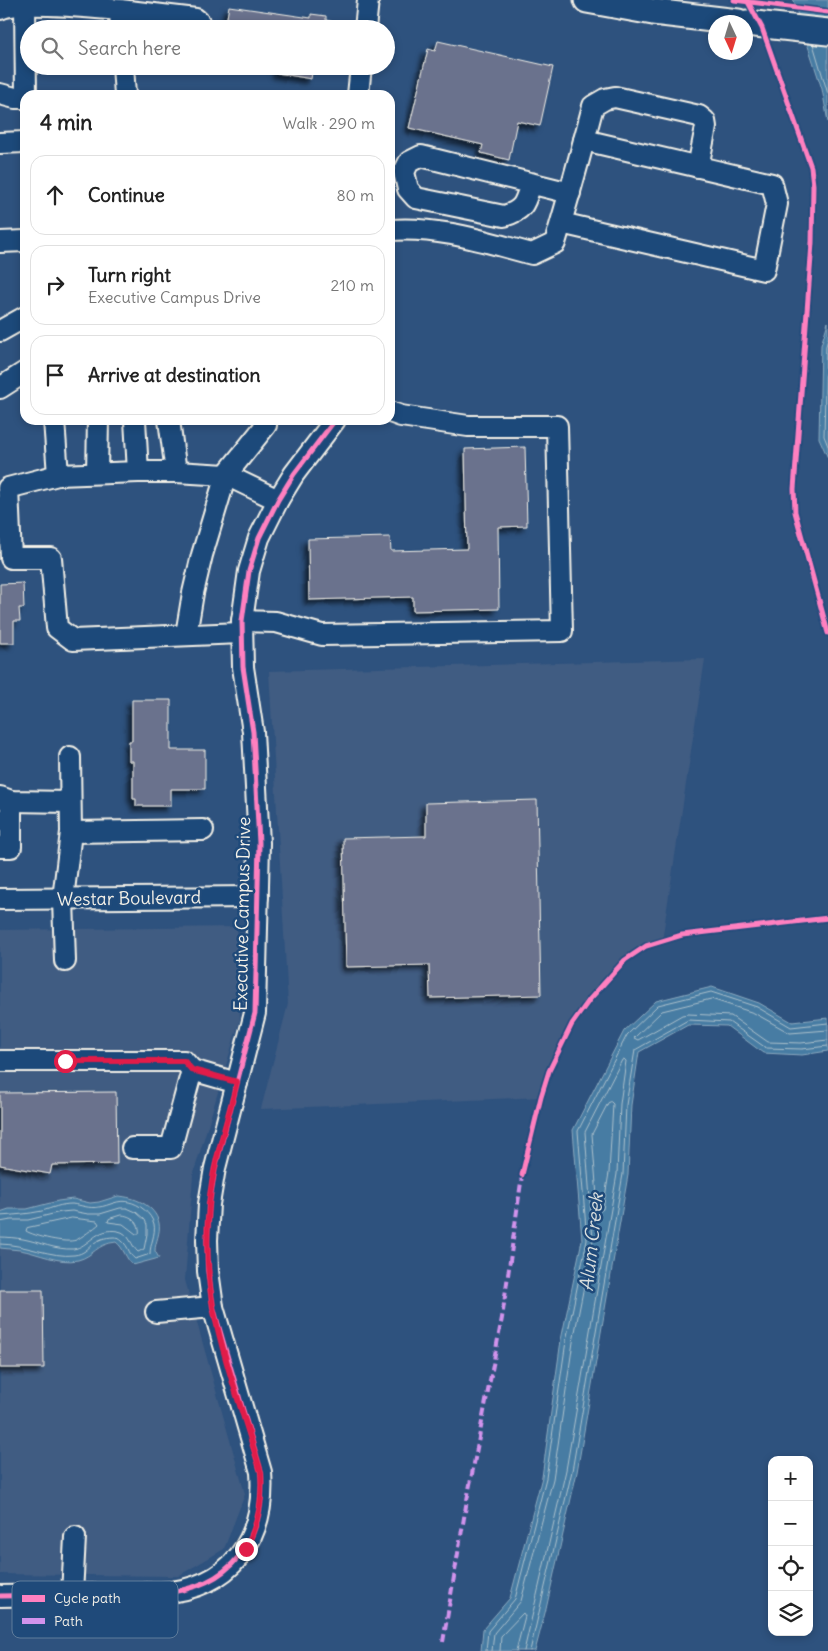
<!DOCTYPE html>
<html lang="en">
<head>
<meta charset="utf-8">
<style>
  body { margin:0; font-family:Delius,sans-serif; background:#f2f2f2; color:#222 }
  .controls { position:absolute; right:15px; bottom:15px; display:grid; overflow:hidden; border-radius:10px; box-shadow:0 2px 8px #0003 }
  .controls button { width:45px; height:45px; display:grid; place-items:center; padding:0; border:0; border-bottom:1px solid #e0e0e0; background:#fff; color:#222; font:25px sans-serif }
  .compass { position:absolute; left:708px; top:15px; width:45px; height:45px; border-radius:50%; background:#fff; box-shadow:0 2px 8px #0003; rotate:176deg }
  .stop { position:absolute; width:15px; height:15px; margin:-11px; border:4px solid #e11d48; border-radius:50%; background:#fff }
  .stop.end { background:#e11d48; border-color:#fff; box-shadow:0 1px 5px #0008 }
  .list { margin:0; padding:0; list-style:none }
  h2 { display:flex; justify-content:space-between; align-items:center; height:65px; margin:0; padding:0 20px; font-size:21px }
  h2 small { font-size:16px; font-weight:400; color:#767676 }
  .list li { display:grid; grid-template-columns:32px 1fr auto; gap:15px; align-items:center; box-sizing:border-box; height:80px; margin:0 10px 10px; padding:0 10px; border:1px solid #e0e0e0; border-radius:15px }
  .list b { display:block; font-size:19px; white-space:nowrap }
  .list p { margin:0; font-size:16px; white-space:nowrap; color:#767676 }
  .list em { font-size:16px; font-style:normal; color:#767676 }
  .icon { flex:none; width:28px; height:28px; fill:none; stroke:currentColor; stroke-width:2; stroke-linecap:round; stroke-linejoin:round }
  .map { position:relative; flex:none; width:828px; height:1651px; overflow:hidden }
  .search { position:absolute; background:#fff; box-shadow:0 2px 8px #0003; left:20px; top:20px; width:375px; height:55px; display:flex; align-items:center; gap:12px; box-sizing:border-box; padding:0 18px; border-radius:28px; color:#767676; font-size:19px }
  .panel { position:absolute; background:#fff; box-shadow:0 2px 8px #0003; left:20px; top:90px; width:375px; height:335px; border-radius:15px }
  .map>svg:first-child { display:block }
  .built { fill:#405c82 }
  .water { fill:#467ba3; stroke:#8caabf }
  .lines { fill:none; stroke-linecap:round; stroke-linejoin:round }
  .shore { stroke:#aec2cc; stroke-width:1 }
  .building { fill:#6a728d; stroke:#f4f1e8; filter:url(#shadow) }
  .minor-casing { stroke:#f4f1e8; stroke-width:24 }
  .major-casing { stroke:#f4f1e8; stroke-width:29 }
  .minor { stroke:#1f4a7a; stroke-width:20 }
  .major { stroke:#1f4a7a; stroke-width:25 }
  .quiet { stroke:#d193ec; stroke-width:4; stroke-dasharray:8 4; stroke-linecap:butt }
  .cycleway-casing { stroke:#1f4a7a; stroke-width:8 }
  .cycleway { stroke:#ff80c0; stroke-width:5 }
  .route { stroke:#e11d48; stroke-width:6 }
  .labels { text-anchor:middle; dominant-baseline:central; stroke-width:5; stroke-linejoin:round; paint-order:stroke }
  .street-label { font-size:18px; fill:#f4f1e8; stroke:#1f4a7a }
  .water-label { font-size:19px; font-style:italic; fill:#dadfde; stroke:#1f4a7a }
  .key { fill:#1f4a7a; stroke:#5f7c9b; stroke-width:1 }
  .key-label { font-size:14px; fill:#f4f1e8 }
</style>
</head>
<body>
<div class="map">
<svg width="828" height="1651" viewBox="0 0 828 1651">
  <defs>
    <filter id="shadow"><feDropShadow dx="-4.5" dy="4.5" stdDeviation="2.5" flood-color="#0009"/></filter>
  </defs>
  <rect width="100%" height="100%" fill="#2e527e"/>
  <filter id="ink" filterUnits="userSpaceOnUse"><feTurbulence type="fractalNoise" baseFrequency=".02" numOctaves="2"/><feDisplacementMap in="SourceGraphic" scale="10" xChannelSelector="R" yChannelSelector="G"/><feConvolveMatrix kernelMatrix="1 2 1 2 8 2 1 2 1" color-interpolation-filters="sRGB"/></filter>
  <g filter="url(#ink)">
    <g class="built">
      <path d="M705 659 662 941 646 946 625 960 590 999 572 1024 549 1071 541 1097 261 1109 288 1004 269 671Z"/>
      <path d="M237 927 240 1019 193 1175 185 1280 245 1494 224 1549 178 1576 0 1574V930Z"/>
    </g>
    <g class="water">
      <path d="M793 0H828V122L822 89Z"/>
      <path d="M828 322V458L819 438 821 345Z"/>
      <path d="M712 987 759 1003 792 1022 828 1018V1051L802 1055 763 1053 727 1026 688 1025 639 1052 631 1105 628 1175 577 1472 546 1609 535 1651H481L483 1629 510 1598 542 1477 561 1340 582 1240 573 1130 624 1031 656 1001Z"/>
      <path d="M118 1196C134 1197 155 1205 159 1223 161 1233 155 1242 155 1251L159 1258 133 1265C125 1258 124 1248 116 1242 96 1244 94 1256 78 1260 59 1264 38 1253 20 1250 13 1249 7 1249 0 1248V1212L9 1209H27L58 1201 73 1199 90 1203 99 1202Z"/>
    </g>
    <g class="lines">
      <g class="shore">
        <path d="M813 44 828 94"/>
        <path d="M828 339 826 346 824 436 828 446"/>
        <path d="M828 1030 790 1033 754 1013 711 999 662 1011 634 1038 638 1040 682 1015 688 1014 731 1016 768 1042 801 1043 828 1040"/>
        <path d="M611 1102 613 1104 609 1173 603 1209 600 1211 598 1209 592 1134 608 1103Z"/>
        <path d="M121 1215C131 1215 141 1223 139 1234H136L123 1224 108 1222 109 1219Z"/>
        <path d="M0 1216C14 1215 28 1214 42 1211 52 1208 61 1204 72 1204 81 1205 89 1209 99 1207 109 1206 118 1199 129 1202 139 1204 151 1213 154 1224 156 1234 150 1244 150 1254L135 1259C127 1253 130 1244 116 1237 108 1237 101 1238 94 1243 87 1249 84 1254 74 1255 52 1258 24 1244 0 1244"/>
        <path d="M72 1218 97 1221 99 1224C96 1227 79 1239 76 1240 66 1244 34 1236 26 1231L27 1228Z"/>
        <path d="M0 1222 11 1220H28L61 1212 72 1211 88 1214H100L120 1208H127L136 1212 145 1220 147 1225V1234L144 1249 138 1252C131 1246 130 1233 118 1231 96 1227 89 1247 73 1249 56 1250 39 1242 23 1239 16 1238 8 1237 0 1237"/>
        <path d="M486 1651 488 1631 515 1599 546 1478 566 1341 587 1240 578 1131 627 1035 658 1005 711 992 757 1007 791 1027 828 1023"/>
        <path d="M492 1651 494 1633 521 1601 553 1479 573 1342 593 1240 585 1132 622 1060 624 1059 626 1061 620 1104 617 1174 566 1470 524 1651"/>
        <path d="M500 1651 501 1636 523 1613 525 1616 516 1651"/>
        <path d="M530 1651 572 1471 623 1174 626 1105 635 1050 688 1020 729 1022 766 1048 802 1049 828 1046"/>
      </g>
    </g>
    <g class="building">
      <path d="M229 6 311 18V14L326 16V20L334 22 333 29H225Z"/>
      <path d="M438 41 553 67 540 126 517 121 509 160 481 153 483 145 409 128 428 49 435 51Z"/>
      <path d="M278 66H313L311 79 277 73Z"/>
      <path d="M525 447 527 526 498 527 499 609 413 611V597L309 600 308 539 390 537 391 551 467 549 465 449Z"/>
      <path d="M23 583 24 608H19L20 621H14V643H0V584Z"/>
      <path d="M132 700H171V750H205V789H171V806H136V799H133V761H129V741H132Z"/>
      <path d="M537 800 541 995 430 998 429 965 346 967 343 838 426 836V803Z"/>
      <path d="M116 1092 117 1164 52 1165 50 1174 0 1165V1093Z"/>
      <path d="M0 1290H43L44 1368H0Z"/>
    </g>
    <g class="lines">
      <g class="minor-casing">
        <g id="minor">
          <path d="M25 5 26 95"/>
          <path d="M0 9C18 0 96 8 120 10L121 29"/>
          <path d="M120 10 196 19 200 23 201 29"/>
          <path d="M365 29 368 0"/>
          <path d="M123 66 125 95"/>
          <path d="M0 94 15 98H25"/>
          <path d="M358 95 361 66"/>
          <path d="M584 140 593 106 605 99 615 97 699 116 705 121 706 127 698 167"/>
          <path d="M0 143 25 142"/>
          <path d="M531 183C525 202 525 210 504 216L416 198 408 189 404 172 409 162 421 156 570 193"/>
          <path d="M390 230C438 226 486 242 532 254L555 243C565 209 575 175 584 140L772 184 777 204 764 270 561 223"/>
          <path d="M0 242 25 241"/>
          <path d="M0 331 25 317"/>
          <path d="M0 388 25 372"/>
          <path d="M54 420 58 475"/>
          <path d="M135 420 138 472 58 475 8 488 11 558H51L57 628 73 640 241 633"/>
          <path d="M169 420 176 472"/>
          <path d="M138 472H176L226 475 278 500"/>
          <path d="M97 473 98 420"/>
          <path d="M242 621 276 622 322 635 562 631 557 426H468L401 416 390 412"/>
          <path d="M186 635 193 593 202 555 226 475 266 425 264 420"/>
          <path d="M0 797 11 801 70 802"/>
          <path d="M71 832 203 830"/>
          <path d="M0 847H11V801"/>
          <path d="M0 899 258 897"/>
          <path d="M65 961 63 899 71 832 70 757"/>
          <path d="M0 1061H184L192 1070 237 1083"/>
          <path d="M132 1148H171L192 1070"/>
          <path d="M156 1312 213 1307"/>
          <path d="M72 1594 75 1537"/>
          <path d="M0 1596 161 1593C231 1588 266 1540 261 1472L213 1307 208 1271 207 1240 209 1204 215 1168 255 1013 259 843 253 732 243 667 242 621 249 571 259 538 278 500 294 474 335 420"/>
        </g>
      </g>
      <g class="major-casing">
        <g id="major">
          <path d="M587 0 653 12 738 22"/>
          <path d="M746 23 828 32"/>
        </g>
      </g>
      <use href="#minor" class="minor"/>
      <use href="#major" class="major"/>
      <path class="quiet" d="M443 1642 467 1500 502 1318 522 1175"/>
      <g class="cycleway-casing">
        <g id="cycleway">
          <path d="M734 0 828 12"/>
          <path d="M747 0 762 28 811 167 813 185 812 243 794 489 795 512 828 633"/>
          <path d="M522 1175 541 1097 549 1071 572 1024 590 999 625 960 646 946 682 935 828 918"/>
          <path d="M0 1596 161 1593C231 1588 266 1540 261 1472L213 1307 208 1271 207 1240 209 1204 215 1168 255 1013 259 843 253 732 243 667 242 621 249 571 259 538 278 500 294 474 335 420"/>
        </g>
      </g>
      <use href="#cycleway" class="cycleway"/>
    </g>
  </g>
  <g class="lines" filter="url(#ink)">
    <path class="route" d="M65 1061H184L192 1070 237 1082C227 1123 213 1163 209 1205 206 1239 207 1274 213 1307 224 1362 245 1418 261 1472 263 1503 258 1522 246 1549"/>
  </g>
  <g class="labels">
    <g class="street-label">
      <text transform="translate(129 898) rotate(-1)">Westar Boulevard</text>
      <text transform="translate(242 914) rotate(-89)">Executive Campus Drive</text>
    </g>
    <g class="water-label">
      <text transform="translate(591 1242) rotate(-84)">Alum Creek</text>
    </g>
  </g>
  <rect x="12" y="1581" width="166" height="57" rx="8" class="key"/>
  <rect x="22" y="1595" width="23" height="7" fill="#ff80c0"/>
  <rect x="22" y="1618" width="23" height="6" fill="#d193ec"/>
  <g class="key-label">
    <text x="54" y="1603">Cycle path</text>
    <text x="54" y="1626">Path</text>
  </g>
</svg>
<div class="controls">
<button>+</button>
<button>−</button>
<button><svg class="icon" aria-label="locate" viewBox="0 0 24 24"><circle cx="12" cy="12" r="6"/><path d="M12 2v4M12 18v4M2 12h4M18 12h4"/></svg></button>
<button><svg class="icon" aria-label="layers" viewBox="0 0 24 24"><path d="M12 4l9 5-9 5-9-5zM3 14l9 5 9-5"/></svg></button>
</div>
<svg class="compass" viewBox="-18 -18 36 36"><path d="M0-13l5 13h-10z" fill="#e53935"/><path d="M0 13l5-13h-10z" fill="#767676"/></svg>
<div class="stop" style="left:65px;top:1061px"></div>
<div class="stop end" style="left:246px;top:1549px"></div>
<div class="search"><svg class="icon" aria-label="search" viewBox="0 0 24 24"><circle cx="10" cy="10" r="6"/><path d="M15 15l6 6"/></svg>Search here</div>
<section class="panel">
<h2>4 min<small>Walk · 290 m</small></h2>
<ul class="list">
<li><svg class="icon" aria-label="ahead" viewBox="0 0 24 24"><path d="M12 20V5M6 11l6-6 6 6"/></svg><div><b>Continue</b></div><em>80 m</em></li>
<li><svg class="icon" aria-label="right" viewBox="0 0 24 24"><path d="M7 20v-9h11M14 6l5 5-5 5"/></svg><div><b>Turn right</b><p>Executive Campus Drive</p></div><em>210 m</em></li>
<li><svg class="icon" aria-label="arrive" viewBox="0 0 24 24"><path d="M6 21V4h12l-3 4 3 4H6"/></svg><div><b>Arrive at destination</b></div></li>
</ul>
</section>
</div>
</body>
</html>
